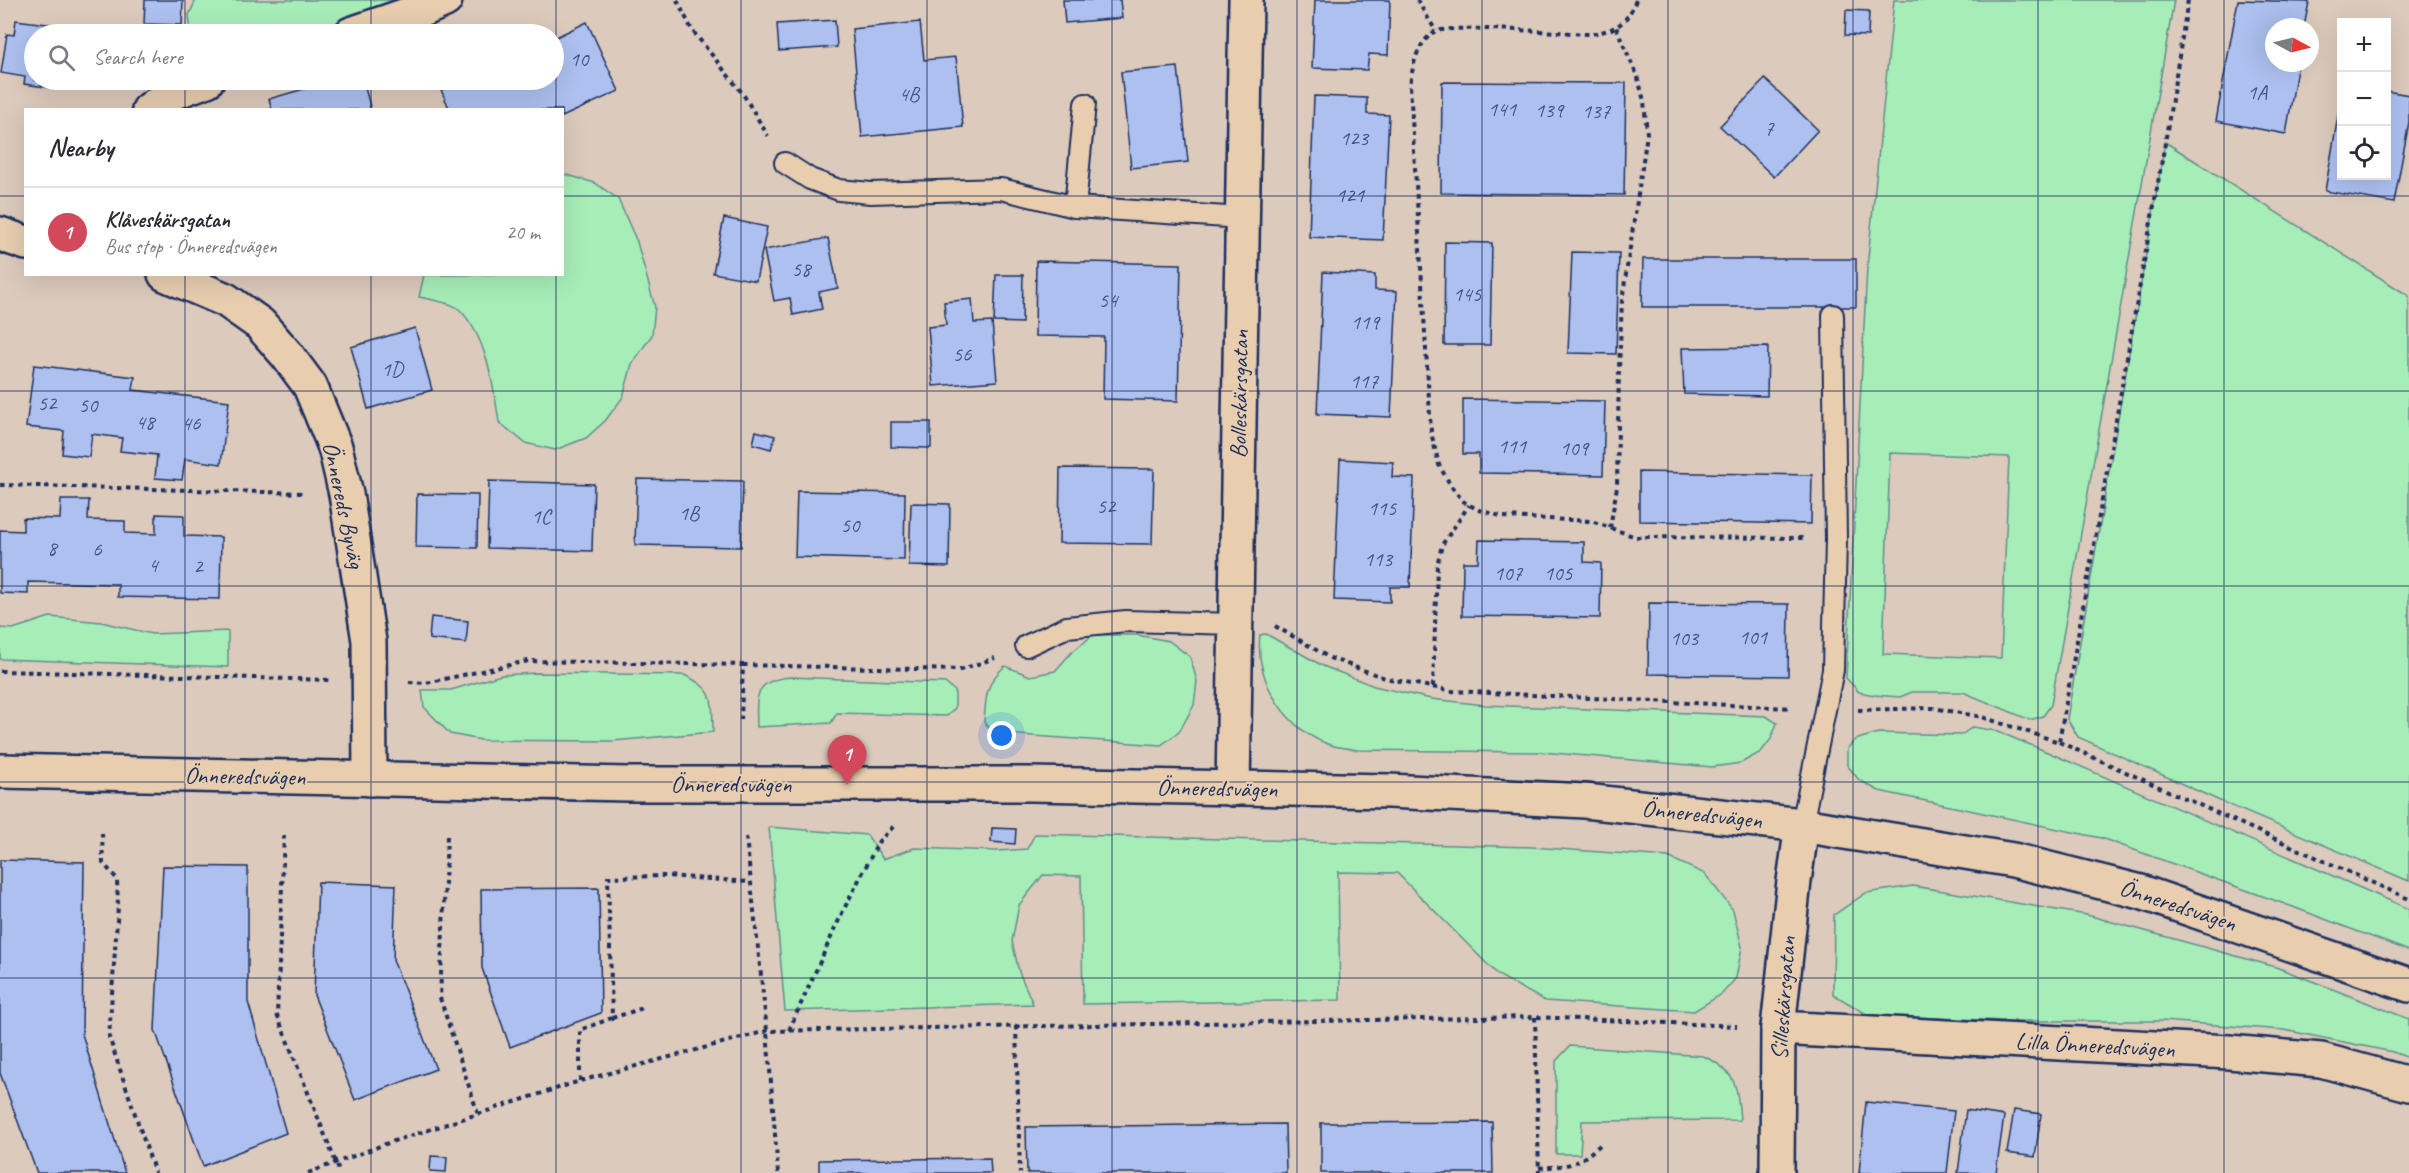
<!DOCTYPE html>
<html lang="en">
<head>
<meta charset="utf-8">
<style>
  body { margin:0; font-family:Caveat,sans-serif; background:#f7f7f7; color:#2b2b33 }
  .controls { position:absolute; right:18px; top:18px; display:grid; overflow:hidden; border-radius:0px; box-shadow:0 6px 24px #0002 }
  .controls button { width:54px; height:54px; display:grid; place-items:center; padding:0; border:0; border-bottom:2px solid #e1e1e2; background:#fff; color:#2b2b33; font:30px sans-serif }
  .compass { position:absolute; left:2265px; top:18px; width:54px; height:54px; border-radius:50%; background:#fff; box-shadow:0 6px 24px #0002; rotate:97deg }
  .you { position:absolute; left:1002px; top:736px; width:21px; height:21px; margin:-15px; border:4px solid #fff; border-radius:50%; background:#1a73e8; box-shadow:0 0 0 9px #1a73e833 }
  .badge { display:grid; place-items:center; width:39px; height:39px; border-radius:50%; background:#d1495b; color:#fff; font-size:20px; font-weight:700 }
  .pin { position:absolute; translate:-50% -50px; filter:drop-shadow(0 2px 3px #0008) }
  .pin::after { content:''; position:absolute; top:32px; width:21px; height:18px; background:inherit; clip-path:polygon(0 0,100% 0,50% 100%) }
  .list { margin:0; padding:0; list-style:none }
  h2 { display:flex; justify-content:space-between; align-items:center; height:78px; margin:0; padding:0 24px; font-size:26px }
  h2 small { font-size:20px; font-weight:400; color:#7c7c81 }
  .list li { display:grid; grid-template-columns:39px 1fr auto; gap:18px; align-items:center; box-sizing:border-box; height:90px; padding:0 24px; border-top:2px solid #e1e1e2 }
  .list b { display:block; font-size:22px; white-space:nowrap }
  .list p { margin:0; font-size:20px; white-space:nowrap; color:#7c7c81 }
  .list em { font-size:20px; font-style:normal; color:#7c7c81 }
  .icon { flex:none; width:33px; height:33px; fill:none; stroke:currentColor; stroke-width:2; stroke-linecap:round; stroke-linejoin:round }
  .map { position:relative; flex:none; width:2409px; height:1173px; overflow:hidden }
  .search { position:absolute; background:#fff; box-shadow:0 6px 24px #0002; left:24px; top:24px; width:540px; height:66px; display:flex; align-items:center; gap:15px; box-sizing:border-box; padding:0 21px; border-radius:33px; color:#7c7c81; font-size:22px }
  .panel { position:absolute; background:#fff; box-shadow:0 6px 24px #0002; left:24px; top:108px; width:540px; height:168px; border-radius:0px }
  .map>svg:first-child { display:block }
  .green { fill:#a7edb8; stroke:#618e8b; stroke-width:1.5; fill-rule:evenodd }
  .building { fill:#adc0ef; stroke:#1b2f5e; stroke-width:1.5 }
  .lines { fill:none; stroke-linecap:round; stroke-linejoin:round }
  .service-casing { stroke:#1b2f5e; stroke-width:24 }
  .minor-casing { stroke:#1b2f5e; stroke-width:38 }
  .tertiary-casing { stroke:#1b2f5e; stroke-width:38 }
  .path { stroke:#1b2f5e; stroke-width:4; stroke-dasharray:4.5 4.5; stroke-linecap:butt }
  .service { stroke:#e8cdaf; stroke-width:20 }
  .minor { stroke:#e8cdaf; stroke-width:33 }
  .tertiary { stroke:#e8cdaf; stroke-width:33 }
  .grid { fill:none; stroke:#1b2f5e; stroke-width:1.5; stroke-opacity:0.55 }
  .labels { text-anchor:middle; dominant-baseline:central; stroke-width:4.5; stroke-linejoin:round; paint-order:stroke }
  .number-label { font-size:21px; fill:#405382 }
  .street-label { font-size:24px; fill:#1b2f5e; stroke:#e8cdaf }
</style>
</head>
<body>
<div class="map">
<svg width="2409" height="1173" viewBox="0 0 2409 1173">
  <rect width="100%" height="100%" fill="#dccabc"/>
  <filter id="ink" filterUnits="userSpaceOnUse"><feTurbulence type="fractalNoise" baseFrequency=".0167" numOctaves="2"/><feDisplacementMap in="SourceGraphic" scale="12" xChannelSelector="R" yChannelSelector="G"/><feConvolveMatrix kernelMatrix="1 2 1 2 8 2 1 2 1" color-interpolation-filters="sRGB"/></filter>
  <g filter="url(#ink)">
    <g class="green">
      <path d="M196 0H397L371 14 307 34H191L189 15Z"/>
      <path d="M1894 0H2174L2051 705 2043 716 2030 720 1963 692H1912L1900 697 1874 695 1859 692 1846 678 1867 268ZM1890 453 2009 457 2001 658 1883 654Z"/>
      <path d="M2165 142 2409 296V881L2220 801 2078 737 2067 719Z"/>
      <path d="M564 174 595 183 618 199 637 242 655 307 652 335 632 364 623 397 605 421 586 438 555 450 525 443 499 422C493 384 487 337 459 309 453 303 429 299 419 297L424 275 562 274V176Z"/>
      <path d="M50 617 101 622 152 634 228 631V667L0 659V628L13 629Z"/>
      <path d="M1266 634 1323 666 1374 686 1431 699 1485 705 1766 716 1777 723 1771 739 1761 752 1741 763 1712 767 1542 752 1357 750C1350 748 1342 748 1334 746 1289 734 1254 682 1260 635Z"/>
      <path d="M1093 635H1137L1169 641 1190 657 1197 681 1194 705 1179 732 1161 745 993 733 984 722C986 696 985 684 1005 666L1030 676 1055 671 1071 653Z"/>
      <path d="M537 673 684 675C716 689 712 700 713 732L613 741 481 740 450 734 424 707 422 690H451L501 675Z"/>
      <path d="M790 677 945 683 955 691V708L947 716 837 713 831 723 757 727C756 696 754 680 790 677Z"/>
      <path d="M1973 727 1996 731 2038 748 2409 909V951L2293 907 2101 838 1879 791 1859 780 1847 765V749L1855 740 1878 733 1961 735Z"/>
      <path d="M769 827 867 835 883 859 914 848 997 851 1027 849 1035 834 1532 847 1668 857 1705 874 1733 910 1742 947 1736 978 1722 994 1694 1011 1545 1001 1498 975 1397 873 1338 872 1340 1000 1083 1004 1081 876 1043 875 1019 905 1012 941 1019 972 1033 1004 785 1011Z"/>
      <path d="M1913 886 2087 915 2276 967 2409 1019V1058L2393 1052 2284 1030 2162 1021H2005L1868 1015 1833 994 1834 915 1866 893Z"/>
      <path d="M1570 1046 1703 1056C1737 1071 1737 1086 1740 1120L1582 1121 1580 1154H1556V1061Z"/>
    </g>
    <g class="building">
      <path d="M145 0H183L182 25 144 24Z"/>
      <path d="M1063 0H1120L1122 18 1065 23Z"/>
      <path d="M1315 0H1390L1388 55 1369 54 1367 70 1312 68Z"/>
      <path d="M2238 0 2309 2 2304 27H2274V63H2298L2286 134 2216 121Z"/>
      <path d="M1846 10 1869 11 1868 36 1845 35Z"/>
      <path d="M16 20 69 27 68 34H34V80H89V86L61 81 60 89 24 84 25 77 1 73 7 34 14 35Z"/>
      <path d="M835 20 837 47 779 51 777 24Z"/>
      <path d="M587 22 619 91 562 117V110H450L441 90 464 80H554V38Z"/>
      <path d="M920 22 924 60 956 57 963 127 862 137 852 29Z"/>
      <path d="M1178 67 1188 162 1131 168 1121 72Z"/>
      <path d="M1765 79 1818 130 1774 177 1720 126Z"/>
      <path d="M335 80H363L371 110H272L269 99Z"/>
      <path d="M1442 82 1626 83 1624 195 1441 193Z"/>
      <path d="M2386 91 2409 95V122L2394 203 2325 191 2342 93V176H2386Z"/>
      <path d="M1314 96 1367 98V114L1389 115 1383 240 1309 237Z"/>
      <path d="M724 218 767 227 756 281 713 273Z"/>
      <path d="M828 238 838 288 819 292 822 309 793 315 790 298 774 301 764 250Z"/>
      <path d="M1445 242 1492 243 1490 345H1444Z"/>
      <path d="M1572 252 1619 253 1616 354 1568 353Z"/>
      <path d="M1643 259H1856V307H1642Z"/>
      <path d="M1036 261 1181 264 1178 401 1103 399 1104 337 1035 336Z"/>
      <path d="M1323 272 1375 275V290L1397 291 1391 417 1317 414Z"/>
      <path d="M996 275H1023L1022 323 994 322Z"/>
      <path d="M972 299 974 323 992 322 997 381 933 386 928 327 946 325 944 302Z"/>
      <path d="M415 328 432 390 368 409 351 347Z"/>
      <path d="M1768 347 1767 396 1684 394 1682 348Z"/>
      <path d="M34 365 135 377 133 390 229 401 221 464 185 459 182 480 155 478 157 455 120 451 122 438 92 434 89 457 62 454 64 431 26 427Z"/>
      <path d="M1463 399 1605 401 1603 475 1479 473V454H1463Z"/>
      <path d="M891 422H931V448L891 447Z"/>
      <path d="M756 431 775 436 771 449 753 444Z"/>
      <path d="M1340 459 1393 462 1392 477 1414 478 1410 587H1390V602L1334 600Z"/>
      <path d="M1060 468 1154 469 1152 544 1059 543Z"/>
      <path d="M1639 472 1812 475 1811 524 1639 521Z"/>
      <path d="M637 479 743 481 741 547 635 545Z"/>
      <path d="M489 481 594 484 592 551 487 548Z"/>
      <path d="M797 491 905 493 904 560 795 557Z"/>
      <path d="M417 494 478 495 477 548 416 547Z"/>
      <path d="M61 500H89L88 520 125 521V533L156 534V514L184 515V536L221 537 220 599 118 597V584L28 582V594L0 593V530L23 531V518L60 519Z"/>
      <path d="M911 503 950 504 949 567 909 566Z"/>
      <path d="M1479 540 1584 542V562L1601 563 1600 618 1462 616 1463 562H1478Z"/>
      <path d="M1649 603 1789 604 1788 676 1648 674Z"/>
      <path d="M431 617 468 621 466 643 429 639Z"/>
      <path d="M992 828 1016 829 1015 844 991 842Z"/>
      <path d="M0 860 84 862 82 1034 125 1173H37L0 1073Z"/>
      <path d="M163 866 248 867V1002L286 1133 203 1166 155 1030Z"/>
      <path d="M318 882 396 885 393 960 436 1069 355 1100 314 995Z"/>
      <path d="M599 888 601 1013 510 1047 482 968 481 889Z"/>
      <path d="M1866 1102 1954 1111 1947 1173H1859Z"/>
      <path d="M1966 1110 2004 1116 1996 1173H1958Z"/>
      <path d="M2014 1110 2041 1114 2035 1157 2007 1153Z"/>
      <path d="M1492 1122 1493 1173H1321V1123Z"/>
      <path d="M1285 1124 1286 1173H1027L1026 1127Z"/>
      <path d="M431 1156 447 1157 446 1172 430 1171Z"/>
      <path d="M990 1158 991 1173H819V1160Z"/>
    </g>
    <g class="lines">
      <g class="service-casing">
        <g id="service">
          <path d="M785 163 810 179 839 190 871 193 1001 189 1075 207 1242 218"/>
          <path d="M1075 207 1085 104"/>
          <path d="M1026 646 1067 627 1126 621 1235 624"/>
          <path d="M1802 825 1833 670 1836 539 1833 315"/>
        </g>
      </g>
      <g class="minor-casing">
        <g id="minor">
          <path d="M351 34 427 8 445 0"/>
          <path d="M149 110 172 93 207 80"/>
          <path d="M0 234 26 243"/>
          <path d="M165 274 226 300 260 324 287 355 310 386 335 447 346 494 369 641 370 779"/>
          <path d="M1233 789 1246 0"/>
          <path d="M1778 1028 2229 1052 2321 1060 2409 1084"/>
          <path d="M1777 1173 1778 1028 1794 881 1802 825"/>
        </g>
      </g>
      <g class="tertiary-casing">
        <path id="tertiary" d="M0 771 628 784H1030L1389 791 1585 801 1802 825 2013 860 2141 892 2409 985"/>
      </g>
      <g class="path">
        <path d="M677 0 692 30 743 94 768 136"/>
        <path d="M1417 0 1436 31"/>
        <path d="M1636 0C1626 25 1616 30 1590 34 1567 33 1446 24 1434 32 1416 45 1413 65 1410 85L1431 432 1439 465 1451 486 1464 502 1479 510 1504 517 1591 521 1636 537 1803 538"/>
        <path d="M0 485 303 493"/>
        <path d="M1610 528 1617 487 1619 368 1622 301 1647 134 1644 101 1638 78 1616 27"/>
        <path d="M1275 626 1330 658 1385 678 1452 691 1791 708"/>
        <path d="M743 665 960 670 995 658"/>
        <path d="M0 671 329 680"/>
        <path d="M409 682 426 683 528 661 743 665 741 720"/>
        <path d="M1433 687 1437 565 1442 545 1469 505"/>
        <path d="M1858 710 1933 708 1982 717 2059 742 2165 143 2188 0"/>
        <path d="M2059 742 2409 899"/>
        <path d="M102 833 103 863 117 879 118 906 109 1037 155 1173"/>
        <path d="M284 835 277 1015 340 1173"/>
        <path d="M447 836 440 998 478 1114"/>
        <path d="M746 837 767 1031 778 1173"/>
        <path d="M1535 1017 1539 1173"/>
        <path d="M612 1018 643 1008"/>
        <path d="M1016 1026 1020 1173"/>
        <path d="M789 1030 843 911 879 841 894 826"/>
        <path d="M580 1081V1030L612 1018 608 877 667 876 750 882"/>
        <path d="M1539 1168C1571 1165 1574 1167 1600 1145"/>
        <path d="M308 1173 391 1142 580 1081 767 1031 1535 1017 1737 1026"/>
      </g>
      <use href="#service" class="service"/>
      <use href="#minor" class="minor"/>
      <use href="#tertiary" class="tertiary"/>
    </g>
  </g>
  <path class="grid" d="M185 0V34M371 0V34M556 0V110M741 0V1173M927 0V1173M1112 0V1173M1297 0V1173M1482 0V1173M1668 0V1173M1853 0V1173M2038 0V1173M2224 0V1173M185 80V110M371 80V110M0 196H26M562 196H2409M185 274V1173M371 274V1173M556 274V1173M0 391H2409M0 586H2409M0 782H2409M0 978H2409"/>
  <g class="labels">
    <g class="number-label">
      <text x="579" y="59">10</text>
      <text x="2257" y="92">1A</text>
      <text x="909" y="94">4B</text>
      <text x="1502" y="109">141</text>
      <text x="1549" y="110">139</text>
      <text x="1596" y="111">137</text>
      <text x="1769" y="128">7</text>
      <text x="1354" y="138">123</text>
      <text x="1350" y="195">121</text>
      <text x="801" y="269">58</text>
      <text x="1467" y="294">145</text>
      <text x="1108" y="300">54</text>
      <text x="1365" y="322">119</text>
      <text x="962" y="354">56</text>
      <text x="392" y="369">1D</text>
      <text x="1364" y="381">117</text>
      <text x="47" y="403">52</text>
      <text x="88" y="405">50</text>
      <text x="145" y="422">48</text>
      <text x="191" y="423">46</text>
      <text x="1512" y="446">111</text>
      <text x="1574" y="448">109</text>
      <text x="1106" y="506">52</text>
      <text x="1382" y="508">115</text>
      <text x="689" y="513">1B</text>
      <text x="541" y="516">1C</text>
      <text x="850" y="525">50</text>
      <text x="52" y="548">8</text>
      <text x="97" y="549">6</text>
      <text x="1378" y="559">113</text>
      <text x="153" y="565">4</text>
      <text x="198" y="566">2</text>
      <text x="1508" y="573">107</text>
      <text x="1558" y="573">105</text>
      <text x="1753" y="637">101</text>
      <text x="1684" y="638">103</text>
    </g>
    <g class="street-label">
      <text transform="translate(1239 394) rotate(-89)">Bolleskärsgatan</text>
      <text transform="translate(344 505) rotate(78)">Önnereds Byväg</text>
      <text transform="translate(245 776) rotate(1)">Önneredsvägen</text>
      <text x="731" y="784">Önneredsvägen</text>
      <text transform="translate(1217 788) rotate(1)">Önneredsvägen</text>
      <text transform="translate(1702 814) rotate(6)">Önneredsvägen</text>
      <text transform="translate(2178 905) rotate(18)">Önneredsvägen</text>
      <text transform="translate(1783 998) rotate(-86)">Silleskärsgatan</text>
      <text transform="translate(2095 1045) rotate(3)">Lilla Önneredsvägen</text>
    </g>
  </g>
</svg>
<div class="controls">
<button>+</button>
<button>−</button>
<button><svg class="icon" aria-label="locate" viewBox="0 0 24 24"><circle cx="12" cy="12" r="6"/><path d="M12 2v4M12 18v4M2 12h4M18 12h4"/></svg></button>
</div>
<svg class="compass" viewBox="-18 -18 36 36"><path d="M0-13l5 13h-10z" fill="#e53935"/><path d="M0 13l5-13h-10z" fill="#7c7c81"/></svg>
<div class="you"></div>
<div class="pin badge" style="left:847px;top:785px">1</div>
<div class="search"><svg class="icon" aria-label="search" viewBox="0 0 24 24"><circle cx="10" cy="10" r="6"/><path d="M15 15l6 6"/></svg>Search here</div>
<section class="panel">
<h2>Nearby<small></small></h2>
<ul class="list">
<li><span class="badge">1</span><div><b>Klåveskärsgatan</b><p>Bus stop · Önneredsvägen</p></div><em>20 m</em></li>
</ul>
</section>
</div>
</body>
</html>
